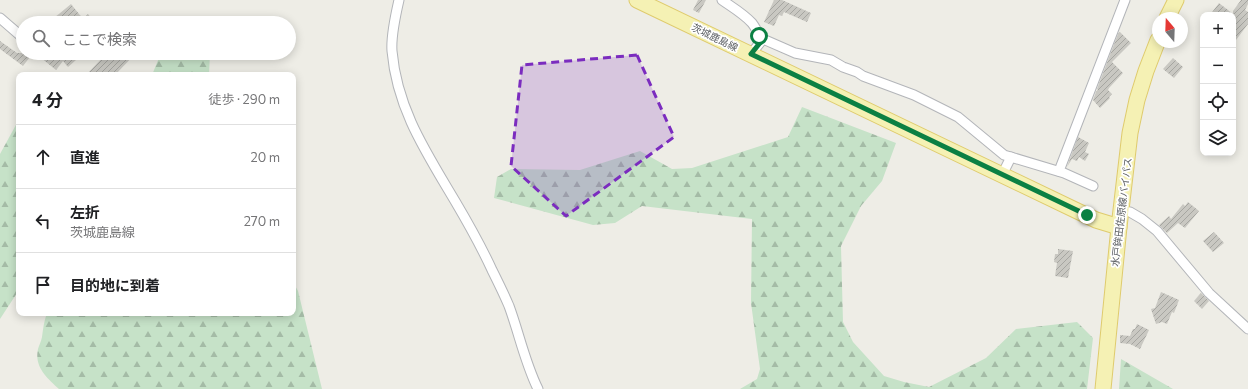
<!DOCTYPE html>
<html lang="ja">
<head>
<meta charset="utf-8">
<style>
  body { margin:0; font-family:Commissioner,"Noto Sans JP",sans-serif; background:#f6f6f6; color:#202124 }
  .controls { position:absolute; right:12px; top:12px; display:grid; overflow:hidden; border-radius:8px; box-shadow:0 2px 10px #0003 }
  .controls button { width:36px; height:36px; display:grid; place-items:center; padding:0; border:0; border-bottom:1px solid #e0e0e0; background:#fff; color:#202124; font:20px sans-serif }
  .compass { position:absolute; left:1152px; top:12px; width:36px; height:36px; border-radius:50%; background:#fff; box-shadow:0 2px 10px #0003; rotate:341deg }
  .stop { position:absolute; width:12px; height:12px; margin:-9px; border:3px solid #0b8043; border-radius:50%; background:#fff }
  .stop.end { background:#0b8043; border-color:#fff; box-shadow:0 1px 4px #0008 }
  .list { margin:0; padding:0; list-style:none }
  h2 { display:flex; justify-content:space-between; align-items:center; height:52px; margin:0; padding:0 16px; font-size:17px }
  h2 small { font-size:13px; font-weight:400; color:#757577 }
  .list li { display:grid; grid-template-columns:26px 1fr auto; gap:12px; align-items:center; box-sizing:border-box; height:64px; padding:0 16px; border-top:1px solid #e0e0e0 }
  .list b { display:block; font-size:15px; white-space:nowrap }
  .list p { margin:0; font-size:13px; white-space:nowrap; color:#757577 }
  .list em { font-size:13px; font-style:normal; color:#757577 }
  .icon { flex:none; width:22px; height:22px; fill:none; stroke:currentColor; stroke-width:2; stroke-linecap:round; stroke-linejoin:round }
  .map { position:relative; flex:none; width:1248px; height:389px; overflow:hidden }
  .search { position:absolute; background:#fff; box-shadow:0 2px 10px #0003; left:16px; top:16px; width:280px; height:44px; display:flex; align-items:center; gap:10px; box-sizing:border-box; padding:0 14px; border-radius:22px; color:#757577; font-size:15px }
  .panel { position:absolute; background:#fff; box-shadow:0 2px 10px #0003; left:16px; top:72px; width:280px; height:244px; border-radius:8px }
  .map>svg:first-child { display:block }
  .forest { fill:url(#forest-firs) }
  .building { fill:url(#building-hatch) }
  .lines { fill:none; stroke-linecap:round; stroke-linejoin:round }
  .street-casing { stroke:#b3b5b9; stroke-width:11 }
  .primary-casing { stroke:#dfcb6d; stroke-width:17 }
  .street { stroke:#fff; stroke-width:9 }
  .primary { stroke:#f5f1b4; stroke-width:15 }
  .route { stroke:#0b8043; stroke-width:5 }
  .marked { fill:#7b2cbf; fill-opacity:0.2; stroke:#7b2cbf; stroke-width:3; stroke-dasharray:8 5; stroke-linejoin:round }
  .labels { text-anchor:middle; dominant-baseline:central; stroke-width:3.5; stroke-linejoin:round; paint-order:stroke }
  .street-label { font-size:10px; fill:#5d6064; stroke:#fff }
</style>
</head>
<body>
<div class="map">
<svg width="1248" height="389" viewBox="0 0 1248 389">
  <defs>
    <pattern id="forest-firs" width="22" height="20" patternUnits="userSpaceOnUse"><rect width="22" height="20" fill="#c6e2c8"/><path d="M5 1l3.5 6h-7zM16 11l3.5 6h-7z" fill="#a4bba6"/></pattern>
    <pattern id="building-hatch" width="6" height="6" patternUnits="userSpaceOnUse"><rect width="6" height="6" fill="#c9c8c2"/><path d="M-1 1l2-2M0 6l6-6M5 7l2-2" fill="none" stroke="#a6a6a1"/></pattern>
  </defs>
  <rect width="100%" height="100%" fill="#eeede6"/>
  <g class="forest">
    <path d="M161 53H210L209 75H152Z"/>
    <path d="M802 107 896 143 882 181 861 206 841 246 843 322 853 342 884 376 904 382 929 387 986 358 1016 329 1077 322 1093 338 1087 389H740L757 379 760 369 751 303 752 219 642 206 615 223 593 225 494 198 497 177 511 169 580 170 640 151 672 169 692 168 788 137Z"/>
    <path d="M17 123 19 124V290L0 319V154Z"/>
    <path d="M293 282 298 291 322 389H59C47 378 34 367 38 349 39 345 41 342 42 337 43 329 44 321 47 313H293Z"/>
    <path d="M1121 359 1173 389H1174H1119Z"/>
  </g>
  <g class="building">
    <path d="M698 0H706L699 13 693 10Z"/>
    <path d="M774 0H782L811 13 807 22 784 12 782 16 779 15 774 26 764 22Z"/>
    <path d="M1241 0H1248V4L1245 10 1248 12V24L1233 44V15H1210L1219 3 1233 14V11Z"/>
    <path d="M71 4 83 19 88 14 95 23H48Z"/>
    <path d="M1120 32 1131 43 1112 62 1123 73 1109 88 1108 90 1112 94 1109 97 1110 98 1100 108 1093 100 1096 92 1098 90 1097 89 1118 34Z"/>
    <path d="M0 41 17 53H33L23 66 0 49Z"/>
    <path d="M35 53H46L51 57 56 53H84L68 67 63 61 56 70Z"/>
    <path d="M107 53H136L115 75H86Z"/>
    <path d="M1173 58 1183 67 1174 78 1163 69Z"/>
    <path d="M1078 137 1089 143 1085 152 1089 154 1085 161 1079 157 1077 161 1072 159 1067 167Z"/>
    <path d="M1188 202 1199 211 1185 228 1178 223 1167 233 1159 225 1169 216 1171 219 1183 204 1185 206Z"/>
    <path d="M1214 232 1224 243 1213 252 1203 241Z"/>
    <path d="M1058 249 1073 251 1068 278 1055 276 1057 263 1054 262 1055 254H1058Z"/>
    <path d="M1161 292 1179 300 1174 313 1172 312 1167 324 1162 322 1156 324 1151 309 1155 308Z"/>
    <path d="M1201 293 1209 301 1202 309 1194 301Z"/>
    <path d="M1137 324 1149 330 1140 349 1130 344 1120 343V335L1130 336 1133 329H1135Z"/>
  </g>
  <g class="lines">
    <g class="street-casing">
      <g id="street">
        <path d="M399 0C396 13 391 38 392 51 397 109 426 152 455 201 468 223 481 246 492 270 498 282 504 294 509 306 519 333 525 363 538 389"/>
        <path d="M722 0C732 7 744 14 752 23 756 28 758 34 763 39L751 54"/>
        <path d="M0 18 22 37"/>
        <path d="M763 39 795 53 831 60 843 67 857 72 863 76 914 95 958 117 1004 155 1064 173 1093 186"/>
        <path d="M1059 171 1125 0"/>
        <path d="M1002 175 1011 157"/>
        <path d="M1121 211 1130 212 1142 219 1157 231 1209 293 1248 329"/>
      </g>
    </g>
    <g class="primary-casing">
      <g id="primary">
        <path d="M637 0 1096 220 1119 227"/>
        <path d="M1167 18 1176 0"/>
        <path d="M1103 389 1119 227 1130 133 1137 100 1146 71 1158 40"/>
      </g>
    </g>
    <use href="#street" class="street"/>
    <use href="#primary" class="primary"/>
  </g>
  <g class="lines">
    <path class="route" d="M759 36 763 39 751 54 1087 215"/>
  </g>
  <path class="marked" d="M637 55 674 137 566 216 511 166 522 65Z"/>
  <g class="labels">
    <g class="street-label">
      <text transform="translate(715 37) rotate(26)">茨城鹿島線</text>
      <text transform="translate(1121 212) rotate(-83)">水戸鉾田佐原線バイパス</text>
    </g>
  </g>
</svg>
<div class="controls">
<button>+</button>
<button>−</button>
<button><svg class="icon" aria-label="locate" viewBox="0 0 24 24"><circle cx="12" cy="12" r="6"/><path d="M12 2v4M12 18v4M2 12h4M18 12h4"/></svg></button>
<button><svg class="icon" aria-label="layers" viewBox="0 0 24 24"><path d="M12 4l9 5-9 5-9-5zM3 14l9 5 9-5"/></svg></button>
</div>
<svg class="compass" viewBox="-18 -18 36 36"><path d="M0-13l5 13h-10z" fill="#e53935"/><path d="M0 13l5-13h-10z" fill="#757577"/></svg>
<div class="stop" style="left:759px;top:36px"></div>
<div class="stop end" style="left:1087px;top:215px"></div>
<div class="search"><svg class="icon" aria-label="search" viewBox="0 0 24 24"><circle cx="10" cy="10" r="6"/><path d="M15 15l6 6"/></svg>ここで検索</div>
<section class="panel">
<h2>4 分<small>徒歩 · 290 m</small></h2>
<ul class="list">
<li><svg class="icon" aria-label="ahead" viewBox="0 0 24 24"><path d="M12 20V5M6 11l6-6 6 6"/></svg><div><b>直進</b></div><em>20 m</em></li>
<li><svg class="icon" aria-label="left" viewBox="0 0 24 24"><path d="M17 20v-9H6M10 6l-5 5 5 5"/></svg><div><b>左折</b><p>茨城鹿島線</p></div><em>270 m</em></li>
<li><svg class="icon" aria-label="arrive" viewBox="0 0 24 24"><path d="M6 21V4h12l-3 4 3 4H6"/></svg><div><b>目的地に到着</b></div></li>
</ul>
</section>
</div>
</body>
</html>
